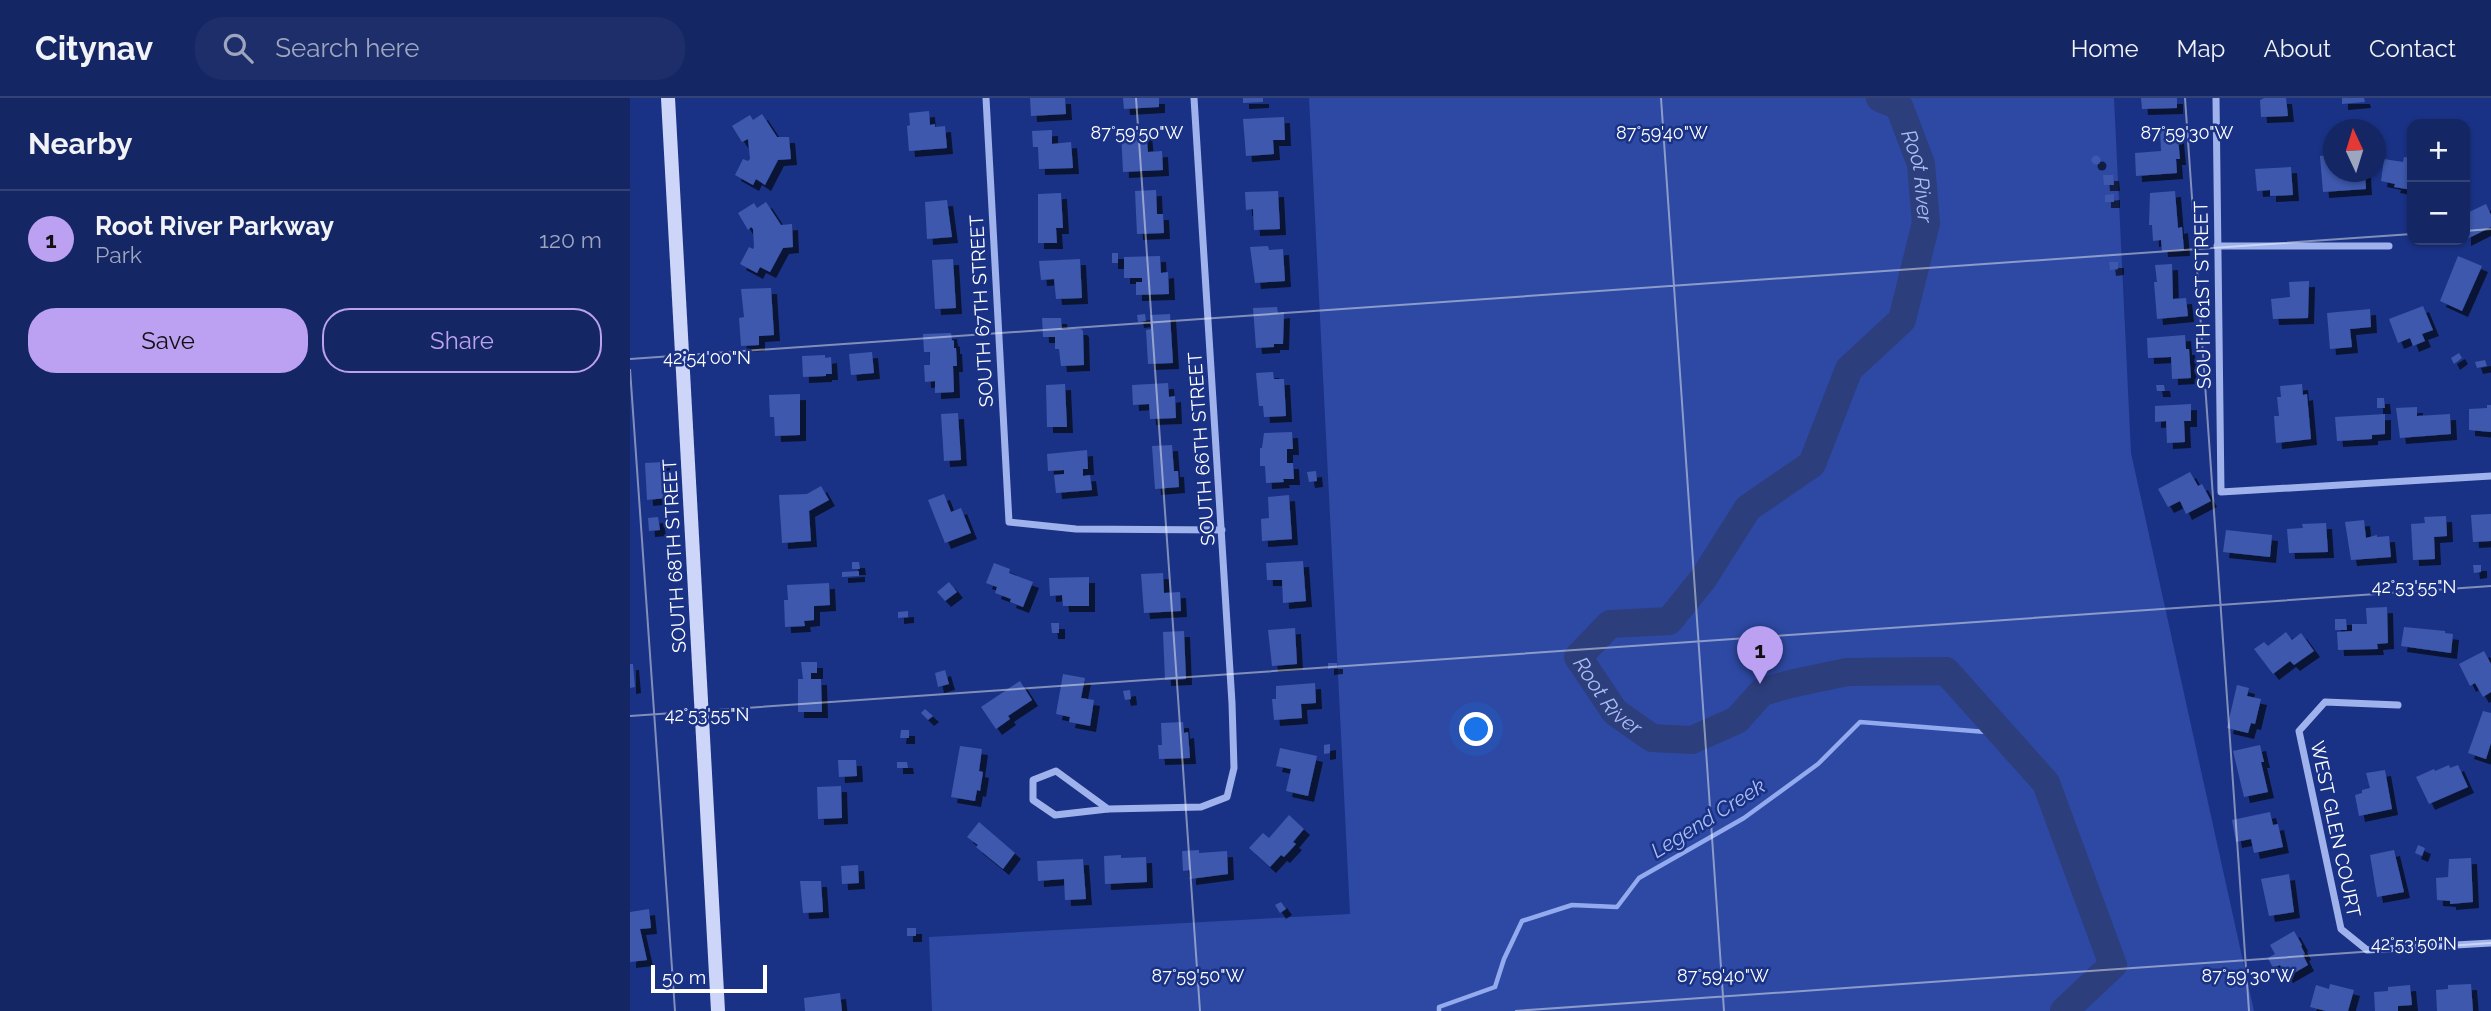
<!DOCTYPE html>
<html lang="en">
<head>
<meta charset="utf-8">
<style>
  body { margin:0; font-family:Raleway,sans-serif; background:#1d2e6a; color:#f1f3f6 }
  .controls { position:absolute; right:21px; top:21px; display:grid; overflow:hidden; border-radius:14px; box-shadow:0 2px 5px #0004 }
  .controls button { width:63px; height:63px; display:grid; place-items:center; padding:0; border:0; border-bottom:2px solid #334378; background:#142664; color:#f1f3f6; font:35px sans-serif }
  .compass { position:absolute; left:1693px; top:21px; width:63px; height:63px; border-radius:50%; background:#142664; box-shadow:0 2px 5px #0004; rotate:356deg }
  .scale { position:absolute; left:21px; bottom:18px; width:116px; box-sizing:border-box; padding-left:7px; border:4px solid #fff; border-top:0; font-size:19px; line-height:24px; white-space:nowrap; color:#fff; -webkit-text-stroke:5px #1a3285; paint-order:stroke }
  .you { position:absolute; left:847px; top:632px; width:24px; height:24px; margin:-18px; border:5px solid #fff; border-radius:50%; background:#1a73e8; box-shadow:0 0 0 10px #1a73e833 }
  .badge { display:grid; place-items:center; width:46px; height:46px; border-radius:50%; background:#bca0f2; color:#111; font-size:23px; font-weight:700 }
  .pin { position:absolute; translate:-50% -58px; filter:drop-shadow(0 2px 4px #0008) }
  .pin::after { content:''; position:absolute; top:37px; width:24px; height:21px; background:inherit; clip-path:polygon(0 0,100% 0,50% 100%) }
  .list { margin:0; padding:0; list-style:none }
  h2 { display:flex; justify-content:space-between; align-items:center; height:91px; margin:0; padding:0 28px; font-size:30px }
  h2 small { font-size:23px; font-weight:400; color:#9da5bf }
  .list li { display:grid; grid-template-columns:46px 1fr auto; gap:21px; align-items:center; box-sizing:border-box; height:98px; padding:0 28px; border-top:2px solid #334378 }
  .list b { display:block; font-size:26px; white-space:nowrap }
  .list p { margin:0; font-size:23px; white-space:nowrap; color:#9da5bf }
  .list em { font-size:23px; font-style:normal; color:#9da5bf }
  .actions { display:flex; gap:14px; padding:21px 28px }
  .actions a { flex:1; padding:16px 0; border:2px solid #bca0f2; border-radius:28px; text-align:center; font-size:24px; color:#bca0f2 }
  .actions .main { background:#bca0f2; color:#111 }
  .icon { flex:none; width:38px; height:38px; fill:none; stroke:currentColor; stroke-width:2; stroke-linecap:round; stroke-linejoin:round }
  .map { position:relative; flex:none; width:1861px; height:913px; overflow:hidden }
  header { display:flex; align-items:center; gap:42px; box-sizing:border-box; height:98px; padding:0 35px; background:#142664; border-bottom:2px solid #334378 }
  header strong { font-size:33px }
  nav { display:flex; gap:38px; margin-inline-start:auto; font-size:24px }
  .search { width:490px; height:63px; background:#1d2e6a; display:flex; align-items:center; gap:18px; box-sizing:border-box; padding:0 24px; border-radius:28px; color:#9da5bf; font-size:26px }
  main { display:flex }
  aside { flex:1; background:#142664 }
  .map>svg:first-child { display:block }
  .green { fill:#2d49a3 }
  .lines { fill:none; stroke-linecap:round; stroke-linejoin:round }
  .stream { stroke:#93aaee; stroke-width:4.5 }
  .river { stroke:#2d3e7d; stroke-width:28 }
  .building { fill:#3e58ac; filter:url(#shadow) }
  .street { stroke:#a0b2ec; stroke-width:7 }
  .secondary { stroke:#cdd6f8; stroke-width:14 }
  .ticks { fill:none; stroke:#fff; stroke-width:2; stroke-opacity:0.45 }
  .labels { text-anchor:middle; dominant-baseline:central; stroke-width:5; stroke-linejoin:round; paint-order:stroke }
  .street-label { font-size:19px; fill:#fff; stroke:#1a3285 }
  .water-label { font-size:21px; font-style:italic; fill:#acbdf3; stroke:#1a3285 }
  .ticks-label { font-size:18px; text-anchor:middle; fill:#fff; stroke:#1a3285; stroke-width:5; stroke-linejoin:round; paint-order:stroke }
</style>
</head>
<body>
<header>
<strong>Citynav</strong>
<div class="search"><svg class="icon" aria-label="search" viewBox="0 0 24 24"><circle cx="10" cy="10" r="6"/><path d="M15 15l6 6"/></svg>Search here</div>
<nav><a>Home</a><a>Map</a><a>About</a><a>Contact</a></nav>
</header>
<main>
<aside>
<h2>Nearby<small></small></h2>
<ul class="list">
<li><span class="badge">1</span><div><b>Root River Parkway</b><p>Park</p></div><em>120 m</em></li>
</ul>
<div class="actions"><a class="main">Save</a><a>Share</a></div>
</aside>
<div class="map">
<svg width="1861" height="913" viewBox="0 0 1861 913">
  <defs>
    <filter id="shadow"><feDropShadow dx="6" dy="6" stdDeviation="0" flood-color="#0009"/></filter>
  </defs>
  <rect width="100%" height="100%" fill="#1a3285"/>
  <path class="green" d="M679 0H1484L1501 355 1624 913H302L299 839 720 816Z"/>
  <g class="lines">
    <path class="stream" d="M809 913V909L865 889 874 861 892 823 942 807 987 809 1009 780 1114 720 1188 666 1230 624 1356 634 1373 652 1397 664"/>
    <path class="river" id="s1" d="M1250 0 1269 8 1291 66 1296 125 1272 222 1219 271 1182 366 1118 410 1073 481 1039 523 980 526 948 559 985 614 1022 640 1062 642 1107 622 1132 594 1160 586 1217 574 1316 573 1416 685 1483 867 1434 913"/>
  </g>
  <g class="building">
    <path d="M400 0H435L436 16 401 18Z"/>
    <path d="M493 0H529V9L494 11Z"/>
    <path d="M613 0H633V4L613 5Z"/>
    <path d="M1511 0H1547V10L1512 11Z"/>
    <path d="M1634 0H1656L1658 18 1631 19 1630 2Z"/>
    <path d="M1712 0H1734L1735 4 1712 6Z"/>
    <path d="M299 13 300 27 305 26V29L315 28 317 50 279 53 277 28 280 27 279 15Z"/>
    <path d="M132 16 147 39H159L161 61 148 62 135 87 126 81 123 87 105 77 113 61 118 63 120 61 118 41 112 44 102 28 120 17 123 22Z"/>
    <path d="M654 19 655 42H643L644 56 616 58 613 21Z"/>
    <path d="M1547 29 1550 61H1546L1547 75 1506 78 1505 55 1531 53 1530 30Z"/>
    <path d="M422 32V46L441 44 443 70 409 71 408 49H403L402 33Z"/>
    <path d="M516 32 518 54 532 53 533 72 493 74 491 33Z"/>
    <path d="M1703 57V74H1735L1736 91 1693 94 1690 58Z"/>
    <circle cx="1466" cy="62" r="4.5"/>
    <path d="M1774 59 1782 60V92L1764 89 1765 86 1751 83 1754 61 1773 64Z"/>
    <path d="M1661 69 1663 97 1640 98V92L1627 93 1625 71Z"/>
    <path d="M1473 77H1483L1484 87H1474Z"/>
    <path d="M526 92 527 116H533L534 135 507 136 505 93Z"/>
    <path d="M648 93 650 131 624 132 623 111 616 112 615 94Z"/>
    <path d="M1545 93 1548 130 1552 129 1554 152 1532 153 1531 142 1523 143 1522 127H1519L1520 95Z"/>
    <path d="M431 95 433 130H426L427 145H408V96Z"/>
    <path d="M1484 96V104H1475V97Z"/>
    <path d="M317 102 322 139 297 141 295 104Z"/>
    <path d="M136 104 151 127 162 126 163 149 153 150 140 174 130 169 127 175 110 166 119 149 123 151 124 149 123 131 121 129 118 132 108 115 124 105 127 110Z"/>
    <path d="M1856 106 1861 117V129L1835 142V116Z"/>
    <path d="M638 148 639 152 653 151 655 183 625 185 620 149Z"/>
    <rect x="482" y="155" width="6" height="10"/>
    <path d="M530 158 531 175 538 174 539 196 506 197V184H512V180H494V159Z"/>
    <path d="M1828 158 1852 168 1832 213 1810 203Z"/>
    <path d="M323 161 326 210 305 211 302 162Z"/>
    <path d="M450 161 452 200 426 201 424 181 411 182 409 163Z"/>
    <path d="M1479 164H1488V171L1480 172Z"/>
    <path d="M1542 166 1543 201 1556 200 1558 218 1527 221 1524 184H1527L1525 167Z"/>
    <path d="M1679 183 1678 220 1643 221 1641 201 1660 199 1659 184Z"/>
    <path d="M141 190 144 237 129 238V247L111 248 109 220 114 219 111 191Z"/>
    <path d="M1793 208 1803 232 1792 236 1795 243 1783 248 1780 240 1768 245 1759 221Z"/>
    <path d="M647 209 648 215 654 214 653 246H644V249L626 250 623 210Z"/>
    <path d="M1740 211 1741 229 1720 231 1722 249 1700 251 1697 215Z"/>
    <path d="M515 216 516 223 508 224 507 217Z"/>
    <path d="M540 216 543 265 518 266 516 232 521 231 520 217Z"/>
    <path d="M412 220H431L432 231H451L453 233 454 267 431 268 429 251H425V239H413Z"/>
    <path d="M321 235 322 242 324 243V250H326L327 268H323L324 294 305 295V283L295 284 294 267H300V254H294L293 236Z"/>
    <path d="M1555 237 1556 251H1559L1561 280 1542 281 1541 259 1518 260 1517 240Z"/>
    <path d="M242 254 244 275 221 277 219 256Z"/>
    <path d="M1829 255 1832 260 1824 266 1821 260Z"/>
    <path d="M195 257V260L201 259 202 276H196V278L173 279 172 258Z"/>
    <path d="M1855 262 1857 268 1847 270 1845 264Z"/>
    <path d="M643 274 644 281H654L656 318 634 319 633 308H629L626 275Z"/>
    <path d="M538 285 539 299 545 298 546 320 520 321 519 306 503 307 502 287Z"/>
    <path d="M435 286 437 329H417L416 287Z"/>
    <path d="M1672 286 1673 297 1677 296 1681 341 1646 345 1644 318H1649L1647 299H1651L1650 288Z"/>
    <path d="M1526 287H1534L1535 293H1527Z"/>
    <path d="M170 296V337L145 338 144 319H140L139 297Z"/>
    <path d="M1747 300H1754L1755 310H1747Z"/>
    <path d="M1561 306V323H1554L1555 344 1537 345 1536 323 1525 324V308Z"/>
    <path d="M1857 307H1861V334L1839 332V311L1857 310Z"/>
    <path d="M1787 309V318L1820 316 1821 336 1770 340 1766 310Z"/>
    <path d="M328 315 331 362 314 363 311 316Z"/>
    <path d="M1755 316V336L1742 337V341L1707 343 1705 319Z"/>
    <path d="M662 334 663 351H657V365H663L664 381H653L654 384 636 385 635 368H630V350H632L634 335Z"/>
    <path d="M542 347 544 373H548L549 389 525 391 522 348Z"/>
    <path d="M457 352 458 371H453V378L460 377 462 392 426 395 424 377 434 376V372L418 373 417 356Z"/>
    <path d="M34 364 36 400 17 402 15 365Z"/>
    <path d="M686 373 687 383 679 384 677 374Z"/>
    <path d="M1560 374 1568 388 1572 386 1581 403 1556 416 1550 403 1538 409 1528 391Z"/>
    <path d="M191 388 199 402 179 413 181 443 152 445 149 397 177 396Z"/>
    <path d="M314 396 321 414 331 410 341 435 315 445 298 402Z"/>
    <path d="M659 397 662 441 632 443 631 421 639 420 638 399Z"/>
    <path d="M1861 416V443L1843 444 1841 417Z"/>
    <path d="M1816 418 1817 438 1804 439 1805 461 1783 462 1781 426 1795 425 1794 419Z"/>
    <path d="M28 419 30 432 19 433 18 420Z"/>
    <path d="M1734 422 1736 440 1747 437V439L1759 438 1761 459 1721 462 1715 424Z"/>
    <path d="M1696 425 1698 454 1659 455 1657 431 1673 430 1672 426Z"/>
    <path d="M1596 432 1642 437 1640 459 1593 454Z"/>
    <path d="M673 463 676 503 653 505 652 482H637L636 465Z"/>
    <path d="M222 464H229L230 471H222Z"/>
    <path d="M364 465 380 471 379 475 403 484 393 509 380 504 381 501 365 495 367 489 356 485Z"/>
    <path d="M1843 467H1851V474L1844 475Z"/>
    <path d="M229 473V478L212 479V474Z"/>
    <path d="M533 475 534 495 550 494 551 513 514 515 511 476Z"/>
    <path d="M459 479V508H433L432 497 420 498 419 480Z"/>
    <path d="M319 484 327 494 315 503 307 494Z"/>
    <path d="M199 485 200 507 184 508V522L174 523 175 528 155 529 154 502H158L157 487Z"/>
    <path d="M1757 509 1758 545 1747 546 1748 551 1708 552 1707 534 1722 533V526H1737L1736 510Z"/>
    <path d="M278 513V519L268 520V514Z"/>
    <path d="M1705 521H1716L1717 532H1705Z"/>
    <path d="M421 525H429V535H422Z"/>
    <path d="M1774 529 1815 533V535L1823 536 1821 555 1771 548Z"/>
    <path d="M665 530 667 566 642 568 638 532Z"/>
    <path d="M554 533 556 581 535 582 533 534Z"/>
    <path d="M1656 534 1662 542 1671 535 1684 553 1664 567 1660 563 1643 576 1624 551 1634 544 1638 548Z"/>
    <path d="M1854 553 1861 566V594L1853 599 1845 585 1840 588 1829 566Z"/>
    <path d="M171 564H187V575H181V581H191L192 614H168V581H173Z"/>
    <path d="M698 565H707V570L698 571Z"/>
    <path d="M0 566H3L5 589 0 590Z"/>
    <path d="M315 572 319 586 308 589 305 575Z"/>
    <path d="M433 576 455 580 451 600 464 602 460 628 439 624 440 619 426 616Z"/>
    <path d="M390 583 402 602 378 618 380 621 366 631 351 609Z"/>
    <path d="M685 585 686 605 671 606 672 620 644 622 642 601H646V588Z"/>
    <path d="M1607 587 1619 590 1617 598 1631 601 1625 626 1621 625 1618 635 1597 630Z"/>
    <path d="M500 592 501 601 495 602 493 593Z"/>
    <path d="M295 611 303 618 298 622 291 615Z"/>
    <path d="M1853 613 1861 615V645L1856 661 1838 655Z"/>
    <path d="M553 624 554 635 558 634 560 660 529 661 528 647H532L531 625Z"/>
    <path d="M271 632H279V640H270Z"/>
    <path d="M700 646V655L694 656V647Z"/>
    <path d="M1630 647 1634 664H1631L1638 694 1614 699 1603 653Z"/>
    <path d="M330 648 352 651 349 673 353 674 350 693 347 692 345 703 321 699Z"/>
    <path d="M650 650 687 658 678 698 656 693 661 671 646 668Z"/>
    <path d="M208 662H226L227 678 209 679Z"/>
    <path d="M267 664H277L278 670H267Z"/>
    <path d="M1819 667 1820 670 1828 667 1838 689 1799 706 1786 679 1804 671 1805 673Z"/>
    <path d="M1755 672 1762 711 1729 718 1725 697 1732 695V692L1740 690 1736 675Z"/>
    <path d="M211 688 212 720 188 721 187 689Z"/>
    <path d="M1640 714 1643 727 1648 726 1653 749 1624 755 1621 741 1606 744 1602 722Z"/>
    <path d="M659 717 674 731 663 744 666 746 654 759 651 757 640 769 619 750 633 735 639 740Z"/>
    <path d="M349 724 385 755 373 771 346 749 348 747 337 739Z"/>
    <path d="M1788 747 1795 750 1792 758 1785 755Z"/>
    <path d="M569 752V755L597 753 598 776 560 781V772L553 773 552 753Z"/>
    <path d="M1764 752 1774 794 1747 799 1740 757Z"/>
    <path d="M491 757V760L516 759 517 784 475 786 474 758Z"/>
    <path d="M1841 760 1843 804 1820 806V803L1807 802 1806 780 1818 779 1819 761Z"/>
    <path d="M453 761 456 801 435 802 434 781 408 783 407 763Z"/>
    <path d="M228 767 229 785 212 786 211 768Z"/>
    <path d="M1659 776 1664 814 1639 818 1631 781Z"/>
    <path d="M170 783H191L193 814 173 815Z"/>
    <path d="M651 804 656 811 650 815 645 807Z"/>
    <path d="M19 811 21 830 10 831 17 862 0 864V814Z"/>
    <rect x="277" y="830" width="9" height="8"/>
    <path d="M1664 833 1672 847 1671 848 1675 856 1673 857 1678 867 1657 879 1650 867 1643 870 1638 860 1645 856 1640 847Z"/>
    <path d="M1700 886 1724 892 1718 913H1696L1680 909 1686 887 1699 891Z"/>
    <path d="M1841 886 1843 913H1807L1806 892 1818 891V887Z"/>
    <path d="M1780 887 1782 907 1768 908V913H1745L1744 894 1758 893V889Z"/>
    <path d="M210 895 212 913H175L174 900Z"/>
  </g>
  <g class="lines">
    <g class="street">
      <path d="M356 0 379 424 446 431 592 432"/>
      <path d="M1586 0 1591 394 1861 378"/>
      <path d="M1587 148H1759"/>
      <path d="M1768 607 1695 604 1669 633 1711 831 1737 852 1861 845"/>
      <path d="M478 711 426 673 403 682V702L425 717 478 711 571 709 597 699 604 670 602 605 564 0"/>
    </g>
    <path class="secondary" d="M38 0 88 913"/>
  </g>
  <path class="ticks" d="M506 0 570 913M1031 0 1094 913M1555 0 1619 913M1835 133 1861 131M0 261 1782 136M0 271 45 913M0 618 1861 488M885 913 1861 845"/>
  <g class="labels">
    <g class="street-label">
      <text transform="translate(1572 197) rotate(-91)">SOUTH 61ST STREET</text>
      <text transform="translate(351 213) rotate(-93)">SOUTH 67TH STREET</text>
      <text transform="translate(571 351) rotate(-94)">SOUTH 66TH STREET</text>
      <text transform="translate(44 458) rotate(-93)">SOUTH 68TH STREET</text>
      <text transform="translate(1706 731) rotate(78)">WEST GLEN COURT</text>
    </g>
    <g class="water-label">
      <text stroke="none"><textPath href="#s1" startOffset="94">Root River</textPath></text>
      <text stroke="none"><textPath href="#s1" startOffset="786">Root River</textPath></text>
      <text transform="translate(1078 720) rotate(-32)">Legend Creek</text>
    </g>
  </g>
  <g class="ticks-label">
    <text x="507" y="41">87°59'50"W</text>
    <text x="1032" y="41">87°59'40"W</text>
    <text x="1557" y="41">87°59'30"W</text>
    <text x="77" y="266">42°54'00"N</text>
    <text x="1784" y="495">42°53'55"N</text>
    <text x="77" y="623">42°53'55"N</text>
    <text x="1784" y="852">42°53'50"N</text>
    <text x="568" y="884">87°59'50"W</text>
    <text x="1093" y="884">87°59'40"W</text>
    <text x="1618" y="884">87°59'30"W</text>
  </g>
</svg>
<div class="controls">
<button>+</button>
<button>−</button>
</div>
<svg class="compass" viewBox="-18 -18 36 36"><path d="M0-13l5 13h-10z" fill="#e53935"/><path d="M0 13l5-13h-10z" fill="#9da5bf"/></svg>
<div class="scale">50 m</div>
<div class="you"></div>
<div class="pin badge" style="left:1130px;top:586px">1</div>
</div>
</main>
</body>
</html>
